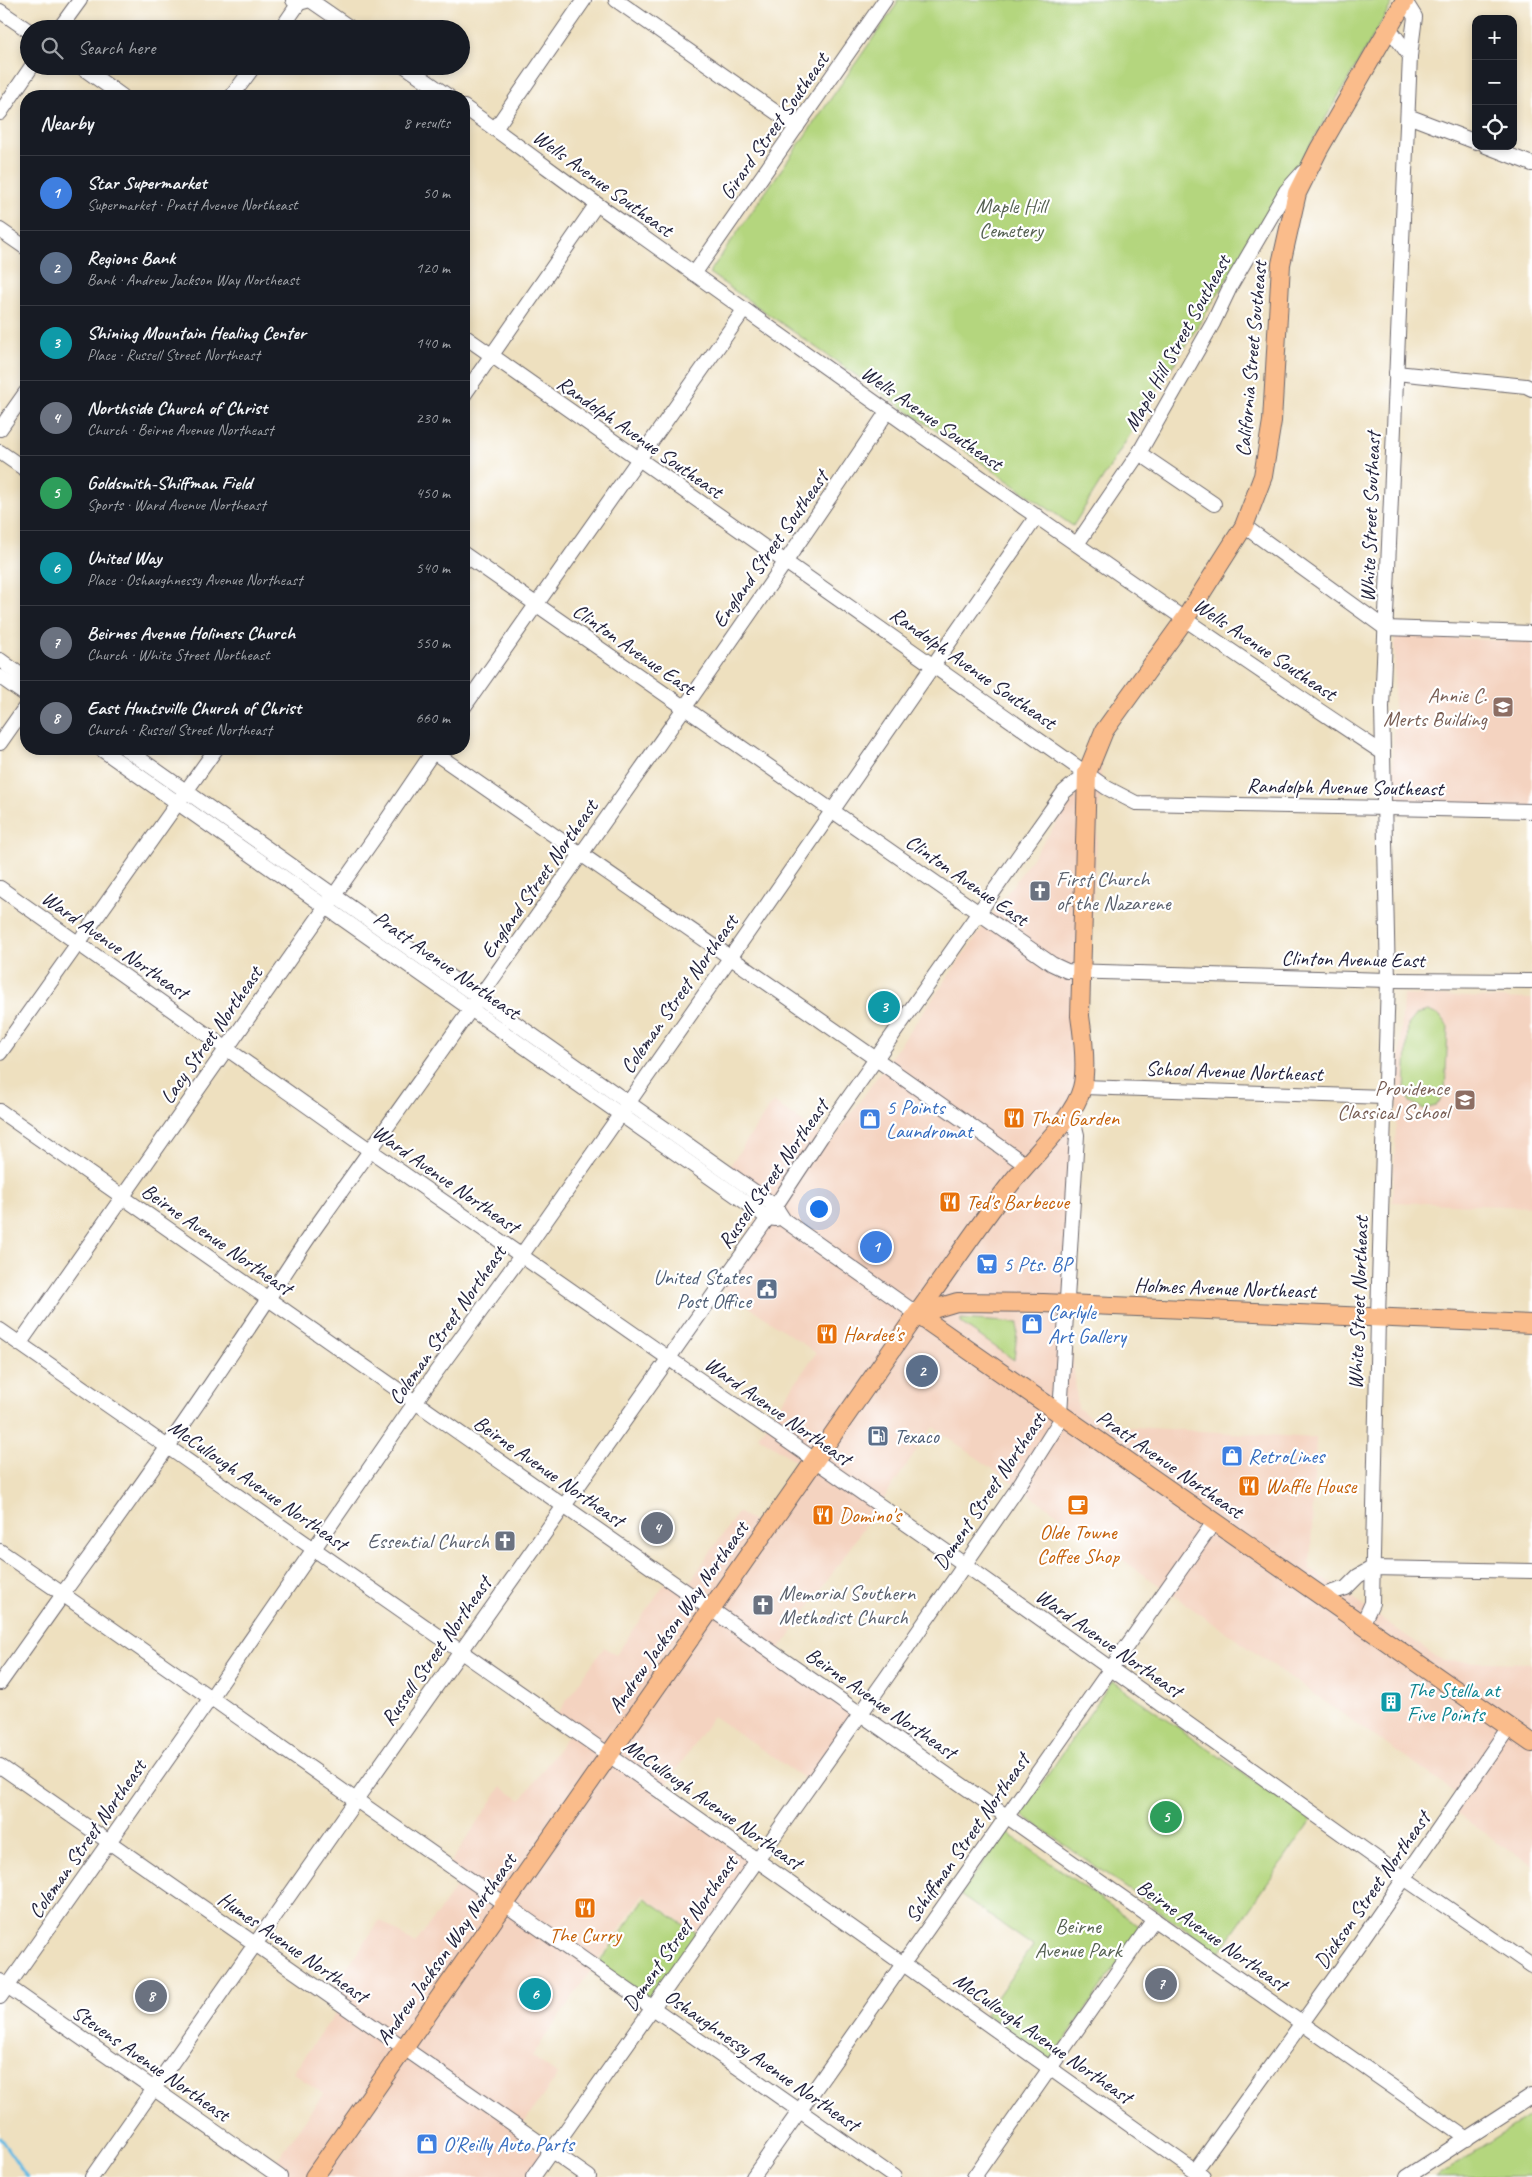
<!DOCTYPE html>
<html lang="en">
<head>
<meta charset="utf-8">
<style>
  body { margin:0; font-family:Caveat,sans-serif; background:#242831; color:#f1f3f6 }
  .controls { position:absolute; right:15px; top:15px; display:grid; overflow:hidden; border-radius:10px; box-shadow:0 2px 8px #0003 }
  .controls button { width:45px; height:45px; display:grid; place-items:center; padding:0; border:0; border-bottom:1px solid #363941; background:#171b24; color:#f1f3f6; font:25px sans-serif }
  .you { position:absolute; left:818px; top:1208px; width:18px; height:18px; margin:-12px; border:4px solid #fff; border-radius:50%; background:#1a73e8; box-shadow:0 0 0 8px #1a73e833 }
  .badge { display:grid; place-items:center; width:32px; height:32px; border-radius:50%; background:#1f6fb2; color:#fff; font-size:16px; font-weight:700 }
  .pin { position:absolute; translate:-50% -50%; border:2px solid #fff; box-shadow:0 1px 5px #0006 }
  .list { margin:0; padding:0; list-style:none }
  h2 { display:flex; justify-content:space-between; align-items:center; height:65px; margin:0; padding:0 20px; font-size:21px }
  h2 small { font-size:16px; font-weight:400; color:#9ea1a6 }
  .list li { display:grid; grid-template-columns:32px 1fr auto; gap:15px; align-items:center; box-sizing:border-box; height:75px; padding:0 20px; border-top:1px solid #363941 }
  .list b { display:block; font-size:19px; white-space:nowrap }
  .list p { margin:0; font-size:16px; white-space:nowrap; color:#9ea1a6 }
  .list em { font-size:16px; font-style:normal; color:#9ea1a6 }
  .icon { flex:none; width:28px; height:28px; fill:none; stroke:currentColor; stroke-width:2; stroke-linecap:round; stroke-linejoin:round }
  .map { position:relative; flex:none; width:1532px; height:2177px; overflow:hidden }
  .search { position:absolute; background:#171b24; box-shadow:0 2px 8px #0003; left:20px; top:20px; width:450px; height:55px; display:flex; align-items:center; gap:12px; box-sizing:border-box; padding:0 18px; border-radius:28px; color:#9ea1a6; font-size:19px }
  .panel { position:absolute; background:#171b24; box-shadow:0 2px 8px #0003; left:20px; top:90px; width:450px; height:665px; border-radius:20px }
  .map>svg:first-child { display:block }
  .built { fill:#f4d3c0 }
  .green { fill:#b4d67e; stroke:#6b7c5c }
  .lines { fill:none; stroke-linecap:round; stroke-linejoin:round }
  .stream { stroke:#68bbe4; stroke-width:3 }
  .minor-casing { stroke:#696469; stroke-width:16 }
  .major-casing { stroke:#696469; stroke-width:20 }
  .minor { stroke:#fff; stroke-width:14 }
  .major { stroke:#fabc8b; stroke-width:18 }
  .labels { text-anchor:middle; dominant-baseline:central; stroke-width:4.5; stroke-linejoin:round; paint-order:stroke }
  .street-label { font-size:21px; fill:#22223b; stroke:#fff }
  .park-label { font-size:21px; fill:#556152; stroke:#fff }
  .education-label { font-size:21px; fill:#785e54; stroke:#fff; text-anchor:end }
  .worship-label { font-size:21px; fill:#5b616d; stroke:#fff; text-anchor:start }
  .shop-label { font-size:21px; fill:#366cbe; stroke:#fff; text-anchor:start }
  .food-label { font-size:21px; fill:#c56008; stroke:#fff; text-anchor:start }
  .service-label { font-size:21px; fill:#4e5e75; stroke:#fff; text-anchor:end }
  .culture-label { font-size:21px; fill:#0d838f; stroke:#fff; text-anchor:start }
</style>
</head>
<body>
<div class="map">
<svg width="1532" height="2177" viewBox="0 0 1532 2177">
  <rect width="100%" height="100%" fill="#fff"/>
  <filter id="ink" filterUnits="userSpaceOnUse"><feTurbulence type="fractalNoise" baseFrequency=".02" numOctaves="2"/><feDisplacementMap in="SourceGraphic" scale="10" xChannelSelector="R" yChannelSelector="G"/><feConvolveMatrix kernelMatrix="1 2 1 2 8 2 1 2 1" color-interpolation-filters="sRGB"/></filter>
  <filter id="wash" filterUnits="userSpaceOnUse"><feTurbulence type="fractalNoise" baseFrequency=".0096" numOctaves="4" result="noise"/><feDisplacementMap in="SourceGraphic" scale="20" xChannelSelector="R" yChannelSelector="G"/><feGaussianBlur stdDeviation="1.12" result="paint"/><feColorMatrix in="noise" values="0 0 0 0 0 0 0 0 0 0 0 0 0 0 0 0 0 1.4 0 .05"/><feComposite in="paint" operator="in"/></filter>
  <g filter="url(#wash)">
    <rect width="100%" height="100%" fill="#eee0bf"/>
    <g class="built">
      <path d="M1395 635 1532 642V809L1392 802Z"/>
      <path d="M1102 759 1084 1043 1083 1115 1067 1304 1078 1408 1102 1425 1316 1438 1310 1569 1443 1661 1532 1663V1865L1448 1808 1457 1794 933 1427 774 1658 854 1714 806 1780 713 1716 659 1796 751 1862 700 1934 643 1895 532 2056 558 2075 516 2134 545 2155 529 2177H265L323 2094 293 2073 339 2008 325 1999 380 1920 415 1944 462 1879 447 1868 501 1787 521 1800 574 1727 557 1714 604 1647 616 1655 671 1574 687 1586 738 1512 757 1524 800 1464 758 1436 816 1353 715 1283 759 1217 716 1186 773 1102 831 1142Z"/>
      <path d="M1403 995 1532 999V1207L1392 1202Z"/>
    </g>
    <g class="green">
      <path d="M897 0H1394L1302 159 1073 526 709 273 897 4Z"/>
      <path d="M1428 1011 1440 1016 1448 1027 1445 1093 1436 1106 1424 1109 1410 1102 1405 1090 1408 1025 1417 1014Z"/>
      <path d="M961 1319 1018 1323 1014 1360 961 1323Z"/>
      <path d="M1112 1681 1311 1821 1219 1953 1021 1814Z"/>
      <path d="M1005 1831 1142 1928 1051 2060 985 2014 1033 1946 960 1895Z"/>
      <path d="M645 1898 696 1933 650 1999 599 1963Z"/>
      <path d="M1532 2115V2176L1436 2177Z"/>
    </g>
    <g class="lines">
      <path class="stream" d="M0 2138 27 2177"/>
    </g>
  </g>
  <g filter="url(#ink)">
    <g class="lines">
      <g class="minor-casing">
        <g id="minor">
          <path d="M293 0 299 3 310 0 352 29"/>
          <path d="M616 0 797 127"/>
          <path d="M0 11 29 31"/>
          <path d="M1389 28 1410 56"/>
          <path d="M59 29 80 0"/>
          <path d="M281 29 299 3"/>
          <path d="M80 66 122 96"/>
          <path d="M405 66 448 96"/>
          <path d="M232 96 254 66"/>
          <path d="M464 107C521 147 576 190 633 230 881 407 1129 585 1383 753"/>
          <path d="M0 113 32 66"/>
          <path d="M1408 116 1476 142"/>
          <path d="M495 129 584 0"/>
          <path d="M1486 146 1532 164"/>
          <path d="M0 230 26 248"/>
          <path d="M694 274 885 0"/>
          <path d="M464 336 1107 788 1136 803 1532 811"/>
          <path d="M1396 373 1526 386 1532 389"/>
          <path d="M464 395 596 205"/>
          <path d="M0 429 26 392"/>
          <path d="M0 452 26 470"/>
          <path d="M1139 453 1214 504"/>
          <path d="M1244 526 1385 628 1532 633"/>
          <path d="M1077 544 1139 453 1213 323 1231 285 1286 191 1303 172"/>
          <path d="M464 554 979 913 1052 964 1067 971 1388 980 1532 981"/>
          <path d="M0 660 26 679"/>
          <path d="M0 677 26 695"/>
          <path d="M464 707 744 310"/>
          <path d="M0 743 26 706"/>
          <path d="M101 749 768 1218 776 1219"/>
          <path d="M126 749 775 1206 784 1220 917 1314"/>
          <path d="M429 749C628 887 829 1024 1026 1165"/>
          <path d="M0 888 371 1151 964 1564 1404 1878 1532 1966"/>
          <path d="M0 1053 216 749"/>
          <path d="M1083 1087 1385 1097"/>
          <path d="M0 1111 1467 2139"/>
          <path d="M0 1330 609 1755 1203 2177"/>
          <path d="M20 1343 382 827 435 749"/>
          <path d="M1060 1414 1077 1135 1074 1123 1066 1117"/>
          <path d="M0 1551 57 1590"/>
          <path d="M66 1589C136 1494 203 1397 268 1299 285 1273 302 1246 320 1221 511 952 704 686 887 412"/>
          <path d="M1320 1596 1346 1588 1358 1576 1372 1568 1532 1571"/>
          <path d="M68 1598 205 1694"/>
          <path d="M1362 1625 1372 1603 1378 1317 1388 980 1382 707 1410 56 1415 17 1405 1"/>
          <path d="M0 1683 59 1600"/>
          <path d="M215 1692 436 1372 521 1256 730 958 1037 516"/>
          <path d="M217 1702 350 1796"/>
          <path d="M0 1766 589 2177"/>
          <path d="M360 1794 763 1225 821 1137 1027 844 1064 792 1087 773"/>
          <path d="M362 1804 894 2177"/>
          <path d="M0 1981 280 2177"/>
          <path d="M0 1997 207 1703"/>
          <path d="M1195 2171 1356 1948 1509 1727"/>
          <path d="M92 2177 352 1806"/>
          <path d="M533 2177 886 1678 1015 1492 1063 1416"/>
          <path d="M753 2177 1214 1522"/>
          <path d="M974 2177 1154 1919"/>
          <path d="M1407 2177 1532 2096"/>
        </g>
      </g>
      <g class="major-casing">
        <g id="major">
          <path d="M917 1314 1532 1743"/>
          <path d="M917 1314 957 1302 1043 1303 1532 1324"/>
          <path d="M314 2177 917 1314C949 1270 979 1224 1012 1182 1032 1156 1074 1119 1082 1088 1087 1069 1083 1036 1080 1016L1087 773 1104 731 1185 619 1244 526 1263 476 1272 421 1281 264 1297 193 1319 149 1405 0"/>
        </g>
      </g>
      <use href="#minor" class="minor"/>
      <use href="#major" class="major"/>
    </g>
  </g>
  <defs>
    <g id="school-square" transform="scale(1.125)"><rect x="-9" y="-9" width="18" height="18" rx="4" fill="#8d6e63" stroke="#fff"/><path d="M0-5L7-2L0 1L-7-2ZM-4 1L0 2.5L4 1V4Q0 6-4 4Z" fill="#fff"/></g>
    <g id="church-square" transform="scale(1.125)"><rect x="-9" y="-9" width="18" height="18" rx="4" fill="#6b7280" stroke="#fff"/><path d="M-1.2-6h2.4v3.5h3.3v2.4h-3.3V6h-2.4V-.1h-3.3v-2.4h3.3Z" fill="#fff"/></g>
    <g id="restaurant-square" transform="scale(1.125)"><rect x="-9" y="-9" width="18" height="18" rx="4" fill="#e8710a" stroke="#fff"/><path d="M-5-6h1v4h1v-4h1v4h1v-4h1v5L-1.5 .5V6h-2V.5L-5-1ZM5-6V6H3V1.5H1.5Q1.5-4 5-6Z" fill="#fff"/></g>
    <g id="shop-square" transform="scale(1.125)"><rect x="-9" y="-9" width="18" height="18" rx="4" fill="#3f7fe0" stroke="#fff"/><path d="M-5-2.5h2.3a2.7 3.5 0 0 1 5.4 0H5L5.5 6h-11ZM-1.5-2.5h3a1.5 2.3 0 0 0-3 0Z" fill="#fff"/></g>
    <g id="supermarket-square" transform="scale(1.125)"><rect x="-9" y="-9" width="18" height="18" rx="4" fill="#3f7fe0" stroke="#fff"/><path d="M-6-5.5h2.5l.6 2H6L4.5 2H-2.5L-4.4-4H-6ZM-1.5 3.2a1.3 1.3 0 1 0 .1 0ZM3 3.2a1.3 1.3 0 1 0 .1 0Z" fill="#fff"/></g>
    <g id="civic-square" transform="scale(1.125)"><rect x="-9" y="-9" width="18" height="18" rx="4" fill="#5c6f8a" stroke="#fff"/><path d="M-.6-6.5H3V-4.5H.6V-3L4-1V1h2V6H-6V1h2V-1L-.6-3ZM-1.2 2.5V6h2.4V2.5Z" fill="#fff"/></g>
    <g id="fuel-square" transform="scale(1.125)"><rect x="-9" y="-9" width="18" height="18" rx="4" fill="#5c6f8a" stroke="#fff"/><path d="M-5.5-6h7V0h2V4h1.3V-2.5L3-4.5l.8-.8L6-3V5H2.5V1h-1V6h-7ZM-4.2-4.7v3.2H.2V-4.7Z" fill="#fff"/></g>
    <g id="cafe-square" transform="scale(1.125)"><rect x="-9" y="-9" width="18" height="18" rx="4" fill="#e8710a" stroke="#fff"/><path d="M-5.5-4.5H6V0H3Q3 3.5 0 3.5H-2.5Q-5.5 3.5-5.5 0ZM3-3.2v2h1.7v-2ZM-6 4.5H4V6H-6Z" fill="#fff"/></g>
    <g id="building-square" transform="scale(1.125)"><rect x="-9" y="-9" width="18" height="18" rx="4" fill="#0f9aa8" stroke="#fff"/><path d="M-4-6H4V6H1V3H-1V6H-4ZM-2.5-4.3h1.7v1.8h-1.7ZM.8-4.3h1.7v1.8H.8ZM-2.5-1h1.7V.8h-1.7ZM.8-1h1.7V.8H.8Z" fill="#fff"/></g>
  </defs>
  <g fill-rule="evenodd">
    <use href="#school-square" x="1503" y="707"/>
    <use href="#church-square" x="1040" y="891"/>
    <use href="#school-square" x="1465" y="1100"/>
    <use href="#restaurant-square" x="1014" y="1118"/>
    <use href="#shop-square" x="870" y="1119"/>
    <use href="#restaurant-square" x="950" y="1202"/>
    <use href="#supermarket-square" x="987" y="1264"/>
    <use href="#civic-square" x="767" y="1289"/>
    <use href="#shop-square" x="1032" y="1324"/>
    <use href="#restaurant-square" x="827" y="1334"/>
    <use href="#fuel-square" x="878" y="1436"/>
    <use href="#shop-square" x="1232" y="1456"/>
    <use href="#restaurant-square" x="1249" y="1486"/>
    <use href="#cafe-square" x="1078" y="1505"/>
    <use href="#restaurant-square" x="823" y="1515"/>
    <use href="#church-square" x="505" y="1541"/>
    <use href="#church-square" x="763" y="1605"/>
    <use href="#building-square" x="1391" y="1702"/>
    <use href="#restaurant-square" x="585" y="1908"/>
    <use href="#shop-square" x="427" y="2144"/>
  </g>
  <g class="labels">
    <g class="street-label">
      <text transform="translate(774 126) rotate(-55)">Girard Street Southeast</text>
      <text transform="translate(603 183) rotate(36)">Wells Avenue Southeast</text>
      <text transform="translate(1177 343) rotate(-61)">Maple Hill Street Southeast</text>
      <text transform="translate(1251 359) rotate(-85)">California Street Southeast</text>
      <text transform="translate(932 418) rotate(35)">Wells Avenue Southeast</text>
      <text transform="translate(640 437) rotate(35)">Randolph Avenue Southeast</text>
      <text transform="translate(1370 517) rotate(-88)">White Street Southeast</text>
      <text transform="translate(770 549) rotate(-55)">England Street Southeast</text>
      <text transform="translate(634 649) rotate(35)">Clinton Avenue East</text>
      <text transform="translate(1265 649) rotate(34)">Wells Avenue Southeast</text>
      <text transform="translate(973 668) rotate(35)">Randolph Avenue Southeast</text>
      <text transform="translate(1345 787) rotate(1)">Randolph Avenue Southeast</text>
      <text transform="translate(539 879) rotate(-55)">England Street Northeast</text>
      <text transform="translate(967 880) rotate(35)">Clinton Avenue East</text>
      <text transform="translate(115 945) rotate(35)">Ward Avenue Northeast</text>
      <text transform="translate(1353 959) rotate(1)">Clinton Avenue East</text>
      <text transform="translate(447 965) rotate(35)">Pratt Avenue Northeast</text>
      <text transform="translate(679 994) rotate(-55)">Coleman Street Northeast</text>
      <text transform="translate(211 1035) rotate(-55)">Lacy Street Northeast</text>
      <text transform="translate(1234 1071) rotate(2)">School Avenue Northeast</text>
      <text transform="translate(773 1174) rotate(-55)">Russell Street Northeast</text>
      <text transform="translate(446 1179) rotate(35)">Ward Avenue Northeast</text>
      <text transform="translate(217 1239) rotate(35)">Beirne Avenue Northeast</text>
      <text transform="translate(1225 1288) rotate(2)">Holmes Avenue Northeast</text>
      <text transform="translate(1358 1303) rotate(-88)">White Street Northeast</text>
      <text transform="translate(447 1325) rotate(-55)">Coleman Street Northeast</text>
      <text transform="translate(778 1411) rotate(35)">Ward Avenue Northeast</text>
      <text transform="translate(1170 1464) rotate(35)">Pratt Avenue Northeast</text>
      <text transform="translate(549 1471) rotate(35)">Beirne Avenue Northeast</text>
      <text transform="translate(258 1485) rotate(35)">McCullough Avenue Northeast</text>
      <text transform="translate(989 1491) rotate(-56)">Dement Street Northeast</text>
      <text transform="translate(678 1617) rotate(-55)">Andrew Jackson Way Northeast</text>
      <text transform="translate(1109 1643) rotate(35)">Ward Avenue Northeast</text>
      <text transform="translate(436 1651) rotate(-55)">Russell Street Northeast</text>
      <text transform="translate(881 1703) rotate(35)">Beirne Avenue Northeast</text>
      <text transform="translate(713 1804) rotate(35)">McCullough Avenue Northeast</text>
      <text transform="translate(967 1838) rotate(-55)">Schiffman Street Northeast</text>
      <text transform="translate(87 1839) rotate(-55)">Coleman Street Northeast</text>
      <text transform="translate(1372 1890) rotate(-55)">Dickson Street Northeast</text>
      <text transform="translate(680 1933) rotate(-55)">Dement Street Northeast</text>
      <text transform="translate(1212 1935) rotate(35)">Beirne Avenue Northeast</text>
      <text transform="translate(293 1947) rotate(35)">Humes Avenue Northeast</text>
      <text transform="translate(446 1949) rotate(-55)">Andrew Jackson Way Northeast</text>
      <text transform="translate(1043 2038) rotate(35)">McCullough Avenue Northeast</text>
      <text transform="translate(762 2060) rotate(35)">Oshaughnessy Avenue Northeast</text>
      <text transform="translate(151 2063) rotate(35)">Stevens Avenue Northeast</text>
    </g>
    <g class="park-label">
      <text x="1011" y="206">Maple Hill<tspan x="1011" dy="24">Cemetery</tspan></text>
      <text x="1078" y="1926">Beirne<tspan x="1078" dy="24">Avenue Park</tspan></text>
    </g>
    <g class="education-label">
      <text x="1487" y="695">Annie C.<tspan x="1487" dy="24">Merts Building</tspan></text>
      <text x="1449" y="1088">Providence<tspan x="1449" dy="24">Classical School</tspan></text>
    </g>
    <g class="worship-label">
      <text x="1056" y="879">First Church<tspan x="1056" dy="24">of the Nazarene</tspan></text>
      <text x="489" y="1541" text-anchor="end">Essential Church</text>
      <text x="779" y="1593">Memorial Southern<tspan x="779" dy="24">Methodist Church</tspan></text>
    </g>
    <g class="shop-label">
      <text x="886" y="1107">5 Points<tspan x="886" dy="24">Laundromat</tspan></text>
      <text x="1003" y="1264">5 Pts. BP</text>
      <text x="1048" y="1312">Carlyle<tspan x="1048" dy="24">Art Gallery</tspan></text>
      <text x="1248" y="1456">RetroLines</text>
      <text x="443" y="2144">O'Reilly Auto Parts</text>
    </g>
    <g class="food-label">
      <text x="1030" y="1118">Thai Garden</text>
      <text x="966" y="1202">Ted's Barbecue</text>
      <text x="843" y="1334">Hardee's</text>
      <text x="1265" y="1486">Waffle House</text>
      <text x="839" y="1515">Domino's</text>
      <text x="1078" y="1532" text-anchor="middle">Olde Towne<tspan x="1078" dy="24">Coffee Shop</tspan></text>
      <text x="585" y="1935" text-anchor="middle">The Curry</text>
    </g>
    <g class="service-label">
      <text x="751" y="1277">United States<tspan x="751" dy="24">Post Office</tspan></text>
      <text x="894" y="1436" text-anchor="start">Texaco</text>
    </g>
    <g class="culture-label">
      <text x="1407" y="1690">The Stella at<tspan x="1407" dy="24">Five Points</tspan></text>
    </g>
  </g>
</svg>
<div class="controls">
<button>+</button>
<button>−</button>
<button><svg class="icon" aria-label="locate" viewBox="0 0 24 24"><circle cx="12" cy="12" r="6"/><path d="M12 2v4M12 18v4M2 12h4M18 12h4"/></svg></button>
</div>
<div class="you"></div>
<div class="pin badge" style="left:876px;top:1247px;background:#3f7fe0">1</div>
<div class="pin badge" style="left:922px;top:1371px;background:#5c6f8a">2</div>
<div class="pin badge" style="left:884px;top:1007px;background:#0f9aa8">3</div>
<div class="pin badge" style="left:657px;top:1528px;background:#6b7280">4</div>
<div class="pin badge" style="left:1166px;top:1817px;background:#2e9e5b">5</div>
<div class="pin badge" style="left:535px;top:1994px;background:#0f9aa8">6</div>
<div class="pin badge" style="left:1161px;top:1984px;background:#6b7280">7</div>
<div class="pin badge" style="left:151px;top:1996px;background:#6b7280">8</div>
<div class="search"><svg class="icon" aria-label="search" viewBox="0 0 24 24"><circle cx="10" cy="10" r="6"/><path d="M15 15l6 6"/></svg>Search here</div>
<section class="panel">
<h2>Nearby<small>8 results</small></h2>
<ul class="list">
<li><span class="badge" style="background:#3f7fe0">1</span><div><b>Star Supermarket</b><p>Supermarket · Pratt Avenue Northeast</p></div><em>50 m</em></li>
<li><span class="badge" style="background:#5c6f8a">2</span><div><b>Regions Bank</b><p>Bank · Andrew Jackson Way Northeast</p></div><em>120 m</em></li>
<li><span class="badge" style="background:#0f9aa8">3</span><div><b>Shining Mountain Healing Center</b><p>Place · Russell Street Northeast</p></div><em>140 m</em></li>
<li><span class="badge" style="background:#6b7280">4</span><div><b>Northside Church of Christ</b><p>Church · Beirne Avenue Northeast</p></div><em>230 m</em></li>
<li><span class="badge" style="background:#2e9e5b">5</span><div><b>Goldsmith-Shiffman Field</b><p>Sports · Ward Avenue Northeast</p></div><em>450 m</em></li>
<li><span class="badge" style="background:#0f9aa8">6</span><div><b>United Way</b><p>Place · Oshaughnessy Avenue Northeast</p></div><em>540 m</em></li>
<li><span class="badge" style="background:#6b7280">7</span><div><b>Beirnes Avenue Holiness Church</b><p>Church · White Street Northeast</p></div><em>550 m</em></li>
<li><span class="badge" style="background:#6b7280">8</span><div><b>East Huntsville Church of Christ</b><p>Church · Russell Street Northeast</p></div><em>660 m</em></li>
</ul>
</section>
</div>
</body>
</html>
